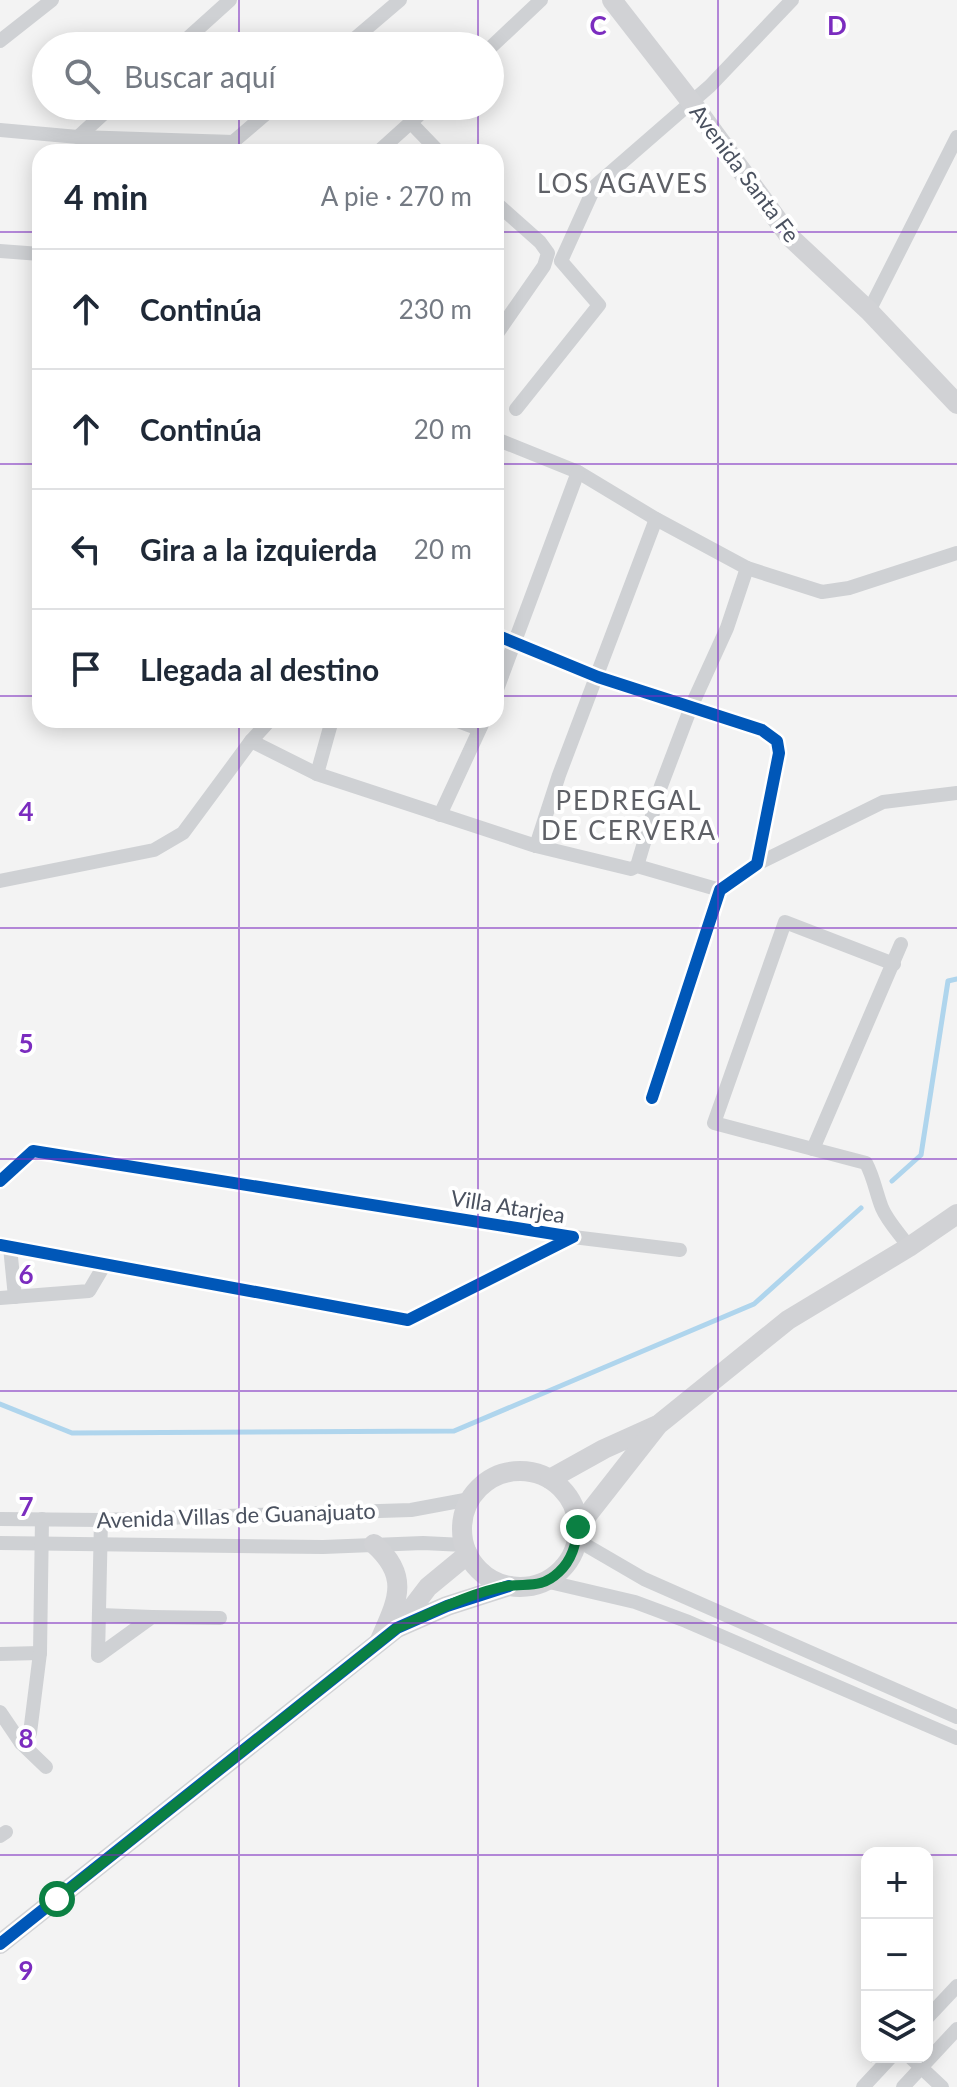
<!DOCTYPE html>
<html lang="es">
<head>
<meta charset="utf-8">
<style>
  body { margin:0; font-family:Lato,sans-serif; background:#f6f6f7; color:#1f2937 }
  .controls { position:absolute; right:24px; bottom:24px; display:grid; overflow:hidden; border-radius:16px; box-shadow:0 4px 20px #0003 }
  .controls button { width:72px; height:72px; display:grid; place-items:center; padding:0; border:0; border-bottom:2px solid #e0e1e3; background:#fff; color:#1f2937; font:40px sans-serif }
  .stop { position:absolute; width:24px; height:24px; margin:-18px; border:6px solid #0b8043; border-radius:50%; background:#fff }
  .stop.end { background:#0b8043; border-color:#fff; box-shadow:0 2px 8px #0008 }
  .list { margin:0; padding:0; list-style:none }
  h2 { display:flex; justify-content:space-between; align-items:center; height:104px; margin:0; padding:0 32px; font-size:34px }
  h2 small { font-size:26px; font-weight:400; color:#747a83 }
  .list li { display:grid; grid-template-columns:52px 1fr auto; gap:24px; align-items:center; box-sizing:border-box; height:120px; padding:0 32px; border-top:2px solid #e0e1e3 }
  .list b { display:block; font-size:30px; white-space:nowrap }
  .list em { font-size:26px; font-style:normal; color:#747a83 }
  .icon { flex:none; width:44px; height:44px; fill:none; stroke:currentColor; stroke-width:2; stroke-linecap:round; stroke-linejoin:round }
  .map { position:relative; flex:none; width:957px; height:2087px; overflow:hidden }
  .search { position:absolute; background:#fff; box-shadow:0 4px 20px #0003; left:32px; top:32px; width:472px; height:88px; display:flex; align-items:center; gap:20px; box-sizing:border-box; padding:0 28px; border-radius:44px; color:#747a83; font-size:30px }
  .panel { position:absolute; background:#fff; box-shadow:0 4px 20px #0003; left:32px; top:144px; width:472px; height:584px; border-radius:24px }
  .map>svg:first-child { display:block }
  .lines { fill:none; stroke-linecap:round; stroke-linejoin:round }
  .stream { stroke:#afd5ed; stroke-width:5 }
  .street { stroke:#cfd1d4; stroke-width:14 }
  .secondary { stroke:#d1d2d5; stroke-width:20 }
  .cycleway-casing { stroke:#fff; stroke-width:17 }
  .cycleway { stroke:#0057b8; stroke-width:12 }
  .route { stroke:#0b8043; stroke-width:10 }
  .grid { fill:none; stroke:#7b2cbf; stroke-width:2; stroke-opacity:0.55 }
  .labels { text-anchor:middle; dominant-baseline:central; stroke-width:8; stroke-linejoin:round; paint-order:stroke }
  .street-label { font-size:22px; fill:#4a515f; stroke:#fff }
  .quarter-label { font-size:26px; letter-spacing:2px; fill:#5f6167; stroke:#fff }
  .grid-label { font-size:26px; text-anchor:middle; font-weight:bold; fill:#7b2cbf; stroke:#fff; stroke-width:8; stroke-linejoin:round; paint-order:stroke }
</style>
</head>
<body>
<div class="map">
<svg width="957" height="2087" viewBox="0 0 957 2087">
  <rect width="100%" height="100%" fill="#f3f3f3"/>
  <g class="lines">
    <g class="stream">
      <path d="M892 1181 921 1155 948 981 957 979"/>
      <path d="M0 1404 72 1433 454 1431 754 1304 861 1208"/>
    </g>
    <g class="street">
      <path d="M0 41 52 0"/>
      <path d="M179 46 230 0"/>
      <path d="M346 46 400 0"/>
      <path d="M490 48 541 0"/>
      <path d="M411 123 439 152"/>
      <path d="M0 130 78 137 233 142 275 106"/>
      <path d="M78 137 112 106"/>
      <path d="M378 152 429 106"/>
      <path d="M496 203 540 242 548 253 544 266 496 335"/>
      <path d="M0 251 40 254"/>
      <path d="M869 311 957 137"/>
      <path d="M516 409 599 305 561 261 595 186 710 86 792 0"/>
      <path d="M496 439 578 472 656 519 747 568 822 592 849 588 957 553"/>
      <path d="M496 635 598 677 762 730 777 741 779 753 757 864 720 890 652 1098"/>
      <path d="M496 692 578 472"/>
      <path d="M455 720 479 729"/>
      <path d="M251 741 317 774 536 846 631 869 637 866 720 890"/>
      <path d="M317 774 332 720"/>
      <path d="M440 815 484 720"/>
      <path d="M536 846 559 775 656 519"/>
      <path d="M757 864 883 802 957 793"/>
      <path d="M637 866 661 786 691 707 727 628 747 568"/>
      <path d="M0 881 154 850 183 833 251 741 270 720"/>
      <path d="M894 964 785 922 714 1123 866 1163C874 1178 876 1193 882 1208 888 1222 900 1234 909 1247"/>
      <path d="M813 1149 901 944"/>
      <path d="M0 1181 33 1151 573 1237 408 1320 0 1245"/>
      <path d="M573 1237 680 1250"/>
      <path d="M10 1247 15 1297"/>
      <path d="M0 1298 89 1291 105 1264"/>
      <path d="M0 1519 101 1520 411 1510 470 1499"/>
      <path d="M101 1520 98 1656 152 1617 220 1618"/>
      <path d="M577 1540 644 1579 957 1717"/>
      <path d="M0 1543 323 1547 423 1543 464 1545"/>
      <path d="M545 1581 635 1602 686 1621 957 1738"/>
      <path d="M100 1615 152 1617"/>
      <path d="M0 1654 40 1653"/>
      <path d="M0 1712 21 1743 30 1733 40 1653 42 1519"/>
      <path d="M21 1743 46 1767"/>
      <path d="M0 1836 6 1832"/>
      <path d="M927 2018 957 1986"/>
      <path d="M910 2057 942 2087"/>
      <path d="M863 2087 891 2057"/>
      <path d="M903 2087 957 2029"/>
    </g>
    <g class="secondary">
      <path d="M612 0 692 103 790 237 869 311 957 404"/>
      <circle cx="520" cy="1529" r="58"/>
      <path d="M550 1479 604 1449 655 1426"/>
      <path d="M578 1527 658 1425 788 1320 909 1247 957 1214"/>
      <path d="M374 1544C411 1577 397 1601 380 1640"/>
      <path d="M399 1625 428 1587 468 1554"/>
      <path d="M0 1944 397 1628 447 1606 509 1586"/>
    </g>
    <g class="cycleway-casing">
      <g id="cycleway">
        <path d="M496 635 598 677 762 730 777 741 779 753 757 864 720 890 652 1098"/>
        <path d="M0 1181 33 1151 573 1237 408 1320 0 1245"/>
        <path d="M0 1944 397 1628 447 1606 509 1586"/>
      </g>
    </g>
    <use href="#cycleway" class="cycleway"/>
  </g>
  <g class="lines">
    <path class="route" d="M57 1899 397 1628C432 1613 469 1593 507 1586 528 1583 541 1589 559 1572 572 1560 576 1544 578 1527"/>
  </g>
  <path class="grid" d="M239 0V46M478 0V46M718 0V2087M239 106V152M478 106V152M0 232H40M496 232H957M0 464H40M496 464H957M0 696H40M496 696H957M239 720V2087M478 720V2087M0 928H957M0 1159H957M0 1391H957M0 1623H957M0 1855H867M927 1855H957"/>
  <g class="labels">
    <g class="street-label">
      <text transform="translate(745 173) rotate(53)">Avenida Santa Fe</text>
      <text transform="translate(508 1206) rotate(9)">Villa Atarjea</text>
      <text transform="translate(236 1515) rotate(-2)">Avenida Villas de Guanajuato</text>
    </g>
    <g class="quarter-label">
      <text x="623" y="183">LOS AGAVES</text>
      <text x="629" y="800">PEDREGAL<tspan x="629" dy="30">DE CERVERA</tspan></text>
    </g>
  </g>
  <g class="grid-label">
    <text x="598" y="35">C</text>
    <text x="837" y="35">D</text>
    <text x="26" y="821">4</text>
    <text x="26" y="1053">5</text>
    <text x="26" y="1284">6</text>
    <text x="26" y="1516">7</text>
    <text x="26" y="1748">8</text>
    <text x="26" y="1980">9</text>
  </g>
</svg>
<div class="controls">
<button>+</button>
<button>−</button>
<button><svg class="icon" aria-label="layers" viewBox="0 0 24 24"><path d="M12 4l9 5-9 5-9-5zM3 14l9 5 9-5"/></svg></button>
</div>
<div class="stop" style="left:57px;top:1899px"></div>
<div class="stop end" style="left:578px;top:1527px"></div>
<div class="search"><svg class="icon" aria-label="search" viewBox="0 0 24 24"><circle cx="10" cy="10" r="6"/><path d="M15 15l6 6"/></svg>Buscar aquí</div>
<section class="panel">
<h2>4 min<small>A pie · 270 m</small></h2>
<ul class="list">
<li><svg class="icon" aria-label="ahead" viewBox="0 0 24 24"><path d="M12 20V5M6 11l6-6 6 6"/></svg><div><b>Continúa</b></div><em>230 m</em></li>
<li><svg class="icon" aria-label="ahead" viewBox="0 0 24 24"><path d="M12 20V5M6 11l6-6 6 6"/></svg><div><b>Continúa</b></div><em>20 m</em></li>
<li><svg class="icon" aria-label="left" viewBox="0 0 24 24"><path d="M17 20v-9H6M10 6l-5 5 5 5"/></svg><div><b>Gira a la izquierda</b></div><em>20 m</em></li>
<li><svg class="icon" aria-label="arrive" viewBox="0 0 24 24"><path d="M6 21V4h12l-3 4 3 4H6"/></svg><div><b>Llegada al destino</b></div></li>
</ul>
</section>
</div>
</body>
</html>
